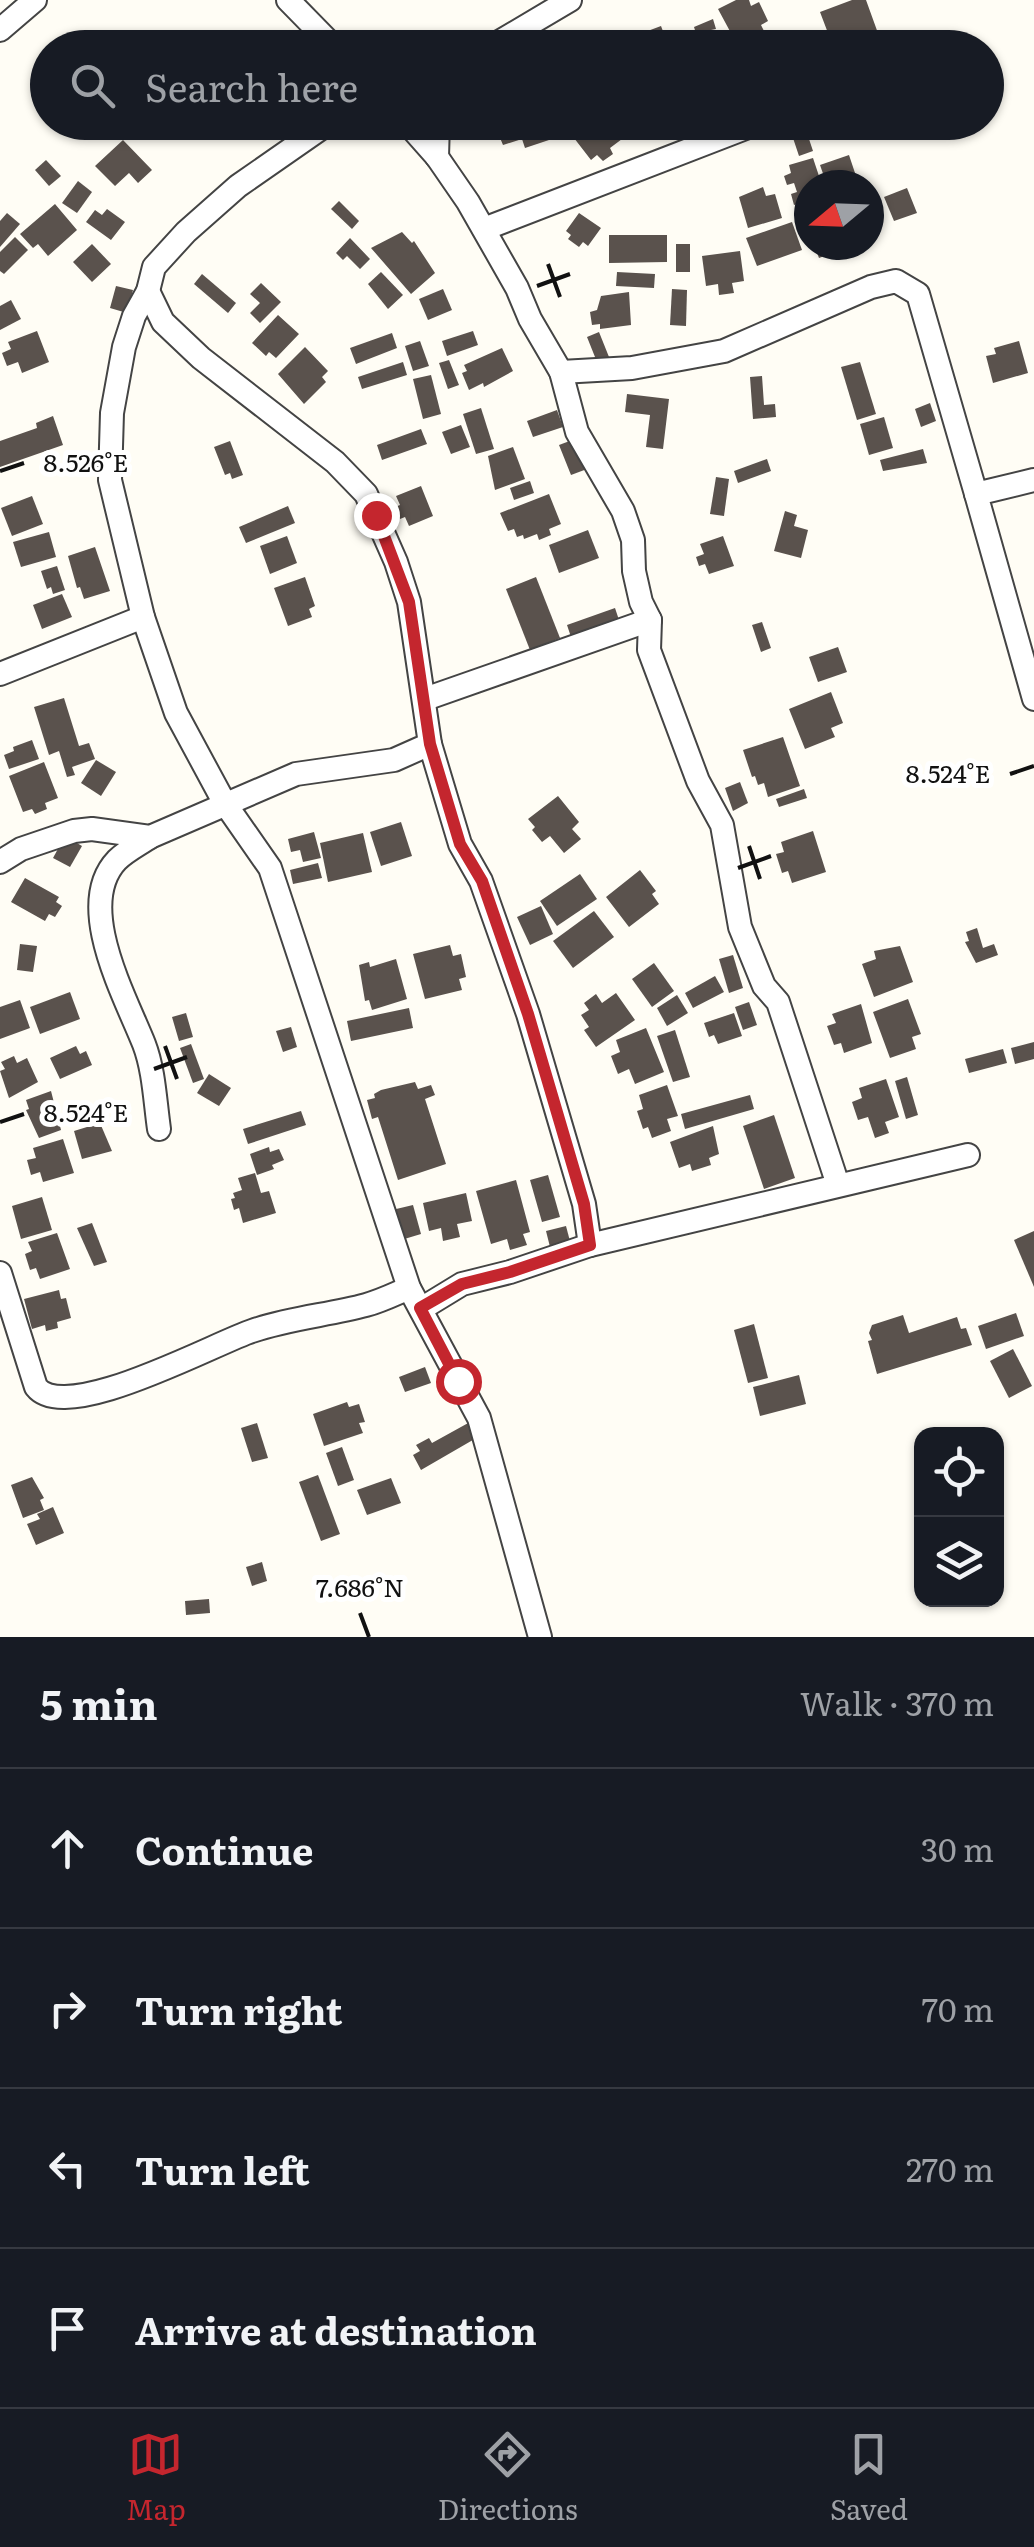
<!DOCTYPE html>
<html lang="en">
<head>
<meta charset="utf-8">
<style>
  body { margin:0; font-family:Literata,serif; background:#242831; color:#f1f3f6 }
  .controls { position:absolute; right:30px; bottom:30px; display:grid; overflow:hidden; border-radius:20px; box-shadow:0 2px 8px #0004 }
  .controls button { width:90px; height:90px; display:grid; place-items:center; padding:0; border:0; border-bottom:2px solid #363941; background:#171b24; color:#f1f3f6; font:50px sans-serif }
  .compass { position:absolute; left:794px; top:170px; width:90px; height:90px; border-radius:50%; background:#171b24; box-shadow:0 2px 8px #0004; rotate:251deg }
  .stop { position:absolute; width:30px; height:30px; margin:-22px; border:8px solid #c4262e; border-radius:50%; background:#fff }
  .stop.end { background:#c4262e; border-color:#fff; box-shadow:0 2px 10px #0008 }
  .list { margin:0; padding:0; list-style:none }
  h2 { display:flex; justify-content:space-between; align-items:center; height:130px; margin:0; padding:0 40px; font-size:42px }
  h2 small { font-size:32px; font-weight:400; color:#9ea1a6 }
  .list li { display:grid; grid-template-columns:65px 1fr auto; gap:30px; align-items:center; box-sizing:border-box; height:160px; padding:0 40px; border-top:2px solid #363941 }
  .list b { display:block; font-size:38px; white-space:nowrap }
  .list em { font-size:32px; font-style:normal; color:#9ea1a6 }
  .icon { flex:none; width:55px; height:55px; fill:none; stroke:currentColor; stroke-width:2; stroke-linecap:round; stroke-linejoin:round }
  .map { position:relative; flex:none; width:1034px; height:1637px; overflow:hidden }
  .search { position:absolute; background:#171b24; box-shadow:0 2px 8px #0004; left:30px; right:30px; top:30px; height:110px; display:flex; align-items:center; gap:25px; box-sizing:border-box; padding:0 35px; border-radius:55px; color:#9ea1a6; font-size:38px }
  .sheet { height:770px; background:#171b24 }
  nav { display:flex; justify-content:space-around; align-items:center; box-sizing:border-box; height:140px; border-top:2px solid #363941; background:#171b24; font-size:28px; color:#9ea1a6 }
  nav a { display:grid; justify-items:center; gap:5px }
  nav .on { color:#c4262e }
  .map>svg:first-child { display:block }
  .building { fill:#5a524d }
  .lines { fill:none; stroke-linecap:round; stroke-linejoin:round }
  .street-casing { stroke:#444; stroke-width:26 }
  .street { stroke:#fff; stroke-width:22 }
  .route { stroke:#c4262e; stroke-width:12 }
  .ticks { fill:none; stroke:#111; stroke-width:4 }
  .ticks-label { font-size:25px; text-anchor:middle; fill:#111; stroke:#fff; stroke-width:10; stroke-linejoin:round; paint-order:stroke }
</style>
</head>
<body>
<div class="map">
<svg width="1034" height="1637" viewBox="0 0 1034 1637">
  <rect width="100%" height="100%" fill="#fffdf5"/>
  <g class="building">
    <path d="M736 0H749L751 6 759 2 768 21 761 25 766 35 739 48 718 9Z"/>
    <path d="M852 0H866L879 36 865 42 863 37 845 44 842 37 831 41 820 12Z"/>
    <path d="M713 19 716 29 711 30 712 34 698 40 694 27Z"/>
    <path d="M661 26 664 34 673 30 680 48H646L643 42 648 40 645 32Z"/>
    <path d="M190 30 206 48H185L179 40Z"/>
    <path d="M986 64 1001 99 986 105Z"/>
    <path d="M502 122 544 125 549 140 525 148 522 139 503 145 498 133 505 131Z"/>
    <path d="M595 122H622L630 133 610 148 613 154 603 161 597 155 591 160 574 138Z"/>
    <path d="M646 122H681L685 135 671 140 668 134 658 137 655 129 649 131Z"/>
    <path d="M806 130 813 151 799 156 792 135Z"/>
    <path d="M123 140 152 170 138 183 129 173 115 186 95 166Z"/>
    <path d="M849 155 859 185H827L820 165Z"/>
    <path d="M813 158 822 185H809V211L803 213 800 203 794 205 791 194 797 192 794 183 787 185 784 176 791 173 789 165Z"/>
    <path d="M46 160 61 176 49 186 35 170Z"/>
    <path d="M78 181 92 192 77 213 62 203Z"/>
    <path d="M763 187 766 196 775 194 782 218 748 228 739 197Z"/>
    <path d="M907 188 917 213 894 221 884 197Z"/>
    <path d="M339 201 359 221 352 229 331 209Z"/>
    <path d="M55 204 77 230 48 256 38 244 33 248 20 234Z"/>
    <path d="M107 209 125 222 111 240 86 222 95 210 102 215Z"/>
    <path d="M7 213 20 224 0 247V221Z"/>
    <path d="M579 213 601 228 588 246 583 242 579 247 568 239 571 235 566 231Z"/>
    <path d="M792 222 802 250 757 266 746 238Z"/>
    <path d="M402 232 412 243 414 241 435 273 411 294 371 248Z"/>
    <path d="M609 235H667V262L609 263Z"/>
    <path d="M15 237 28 250 4 274 0 271V252Z"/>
    <path d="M350 238 370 259 360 269 347 256 343 260 336 253Z"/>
    <path d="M92 244 111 264 92 282 73 262Z"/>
    <rect x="676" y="244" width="14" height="28"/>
    <path d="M814 245H854L819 258Z"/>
    <path d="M740 251 744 281 732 283 734 293 719 295 718 284 706 286 702 256Z"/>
    <path d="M381 272 403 295 388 309 368 284Z"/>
    <path d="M617 272 655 274 654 288 616 286Z"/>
    <path d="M202 274 236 303 228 313 194 284Z"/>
    <path d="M261 283 281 302 260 323 250 313 260 303 250 294Z"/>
    <path d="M116 286 133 290 127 313 110 308Z"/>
    <path d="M443 289 452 310 428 320 419 299Z"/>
    <path d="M672 289 687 290 686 326 670 325Z"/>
    <path d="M629 292 631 325 600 329V324L592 325 590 312 597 310 601 296Z"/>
    <path d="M11 300 21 319 0 330V306Z"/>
    <path d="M278 315 299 334 276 358 269 352 266 356 252 343Z"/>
    <path d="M37 331 49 362 22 373 18 362 7 366 2 353 11 349 8 342Z"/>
    <path d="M473 331 478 345 447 356 442 341Z"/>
    <path d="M599 332 611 362 599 367 587 337Z"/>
    <path d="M392 333 397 348 356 364 350 348Z"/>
    <path d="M420 341 429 366 413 371 405 346Z"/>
    <path d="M1019 341 1028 373 993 383 986 356 996 354 994 348Z"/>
    <path d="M305 347 328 371 322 377 326 382 304 404 278 374Z"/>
    <path d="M502 348 513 371 484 387 483 383 469 390 462 373 467 371 464 365Z"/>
    <path d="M449 360 459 385 448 389 439 363Z"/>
    <path d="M403 362 407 375 362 389 358 377Z"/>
    <path d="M860 362 876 414 857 420 841 367Z"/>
    <path d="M431 375 441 414 423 419 413 379Z"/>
    <path d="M762 376 764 405 775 404 776 417 753 419 750 377Z"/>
    <path d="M627 394 669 399 663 449 646 447 650 415 625 412Z"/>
    <path d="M930 403 936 421 921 427 915 409Z"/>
    <path d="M481 408 494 449 476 454 463 414Z"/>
    <path d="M557 410 563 427 533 437 527 421Z"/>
    <path d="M53 416 63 445 0 467V441L37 428 36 423Z"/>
    <path d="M884 417 893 448 869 455 860 424Z"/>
    <path d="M461 425 470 447 451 454 442 432Z"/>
    <path d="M421 429 427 444 382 460 377 445Z"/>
    <path d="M575 439 587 469 571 475 559 445Z"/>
    <path d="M230 441 243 475 232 479 230 473 225 475 214 447Z"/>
    <path d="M513 447 525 479 495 490 488 456Z"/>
    <path d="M923 449 927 463 883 471 880 460Z"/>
    <path d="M767 459 771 471 738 483 734 471Z"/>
    <path d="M716 477 729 479 724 516 710 514Z"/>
    <path d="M530 481 534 493 514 500 510 488Z"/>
    <path d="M421 486 433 516 409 526 405 517 400 519 395 507 400 505 396 496Z"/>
    <path d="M549 494 561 524 549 529 551 535 539 540 537 534 524 539 523 535 517 537 514 529 508 531 500 513Z"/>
    <path d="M32 496 43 524 12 536 1 508Z"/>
    <path d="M288 506 295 523 246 543 239 527Z"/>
    <path d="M785 511 797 515 794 526 808 530 801 558 774 551Z"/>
    <path d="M588 530 599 558 559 573 549 545Z"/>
    <path d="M49 532 56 557 21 567 13 542Z"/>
    <path d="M287 536 297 563 270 574 260 546Z"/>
    <path d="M723 536 734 566 709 574 705 564 699 566 696 557 704 554 700 544Z"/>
    <path d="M95 547 110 591 84 599 80 587 77 588 68 556Z"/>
    <path d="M57 566 65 590 53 594 51 587 47 589 41 571Z"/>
    <path d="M305 577 315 606 309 609 312 617 288 626 274 588Z"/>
    <path d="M536 577 560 638 530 650 506 589Z"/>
    <path d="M62 594 72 617 42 629 33 605Z"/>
    <path d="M615 608 619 620 571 637 567 625Z"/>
    <path d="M762 622 771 648 761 652 752 625Z"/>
    <path d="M838 647 847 672 818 682 809 657Z"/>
    <path d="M831 692 843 723 831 728 835 737 805 749 789 709Z"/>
    <path d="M64 698 79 746 89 743 95 759 72 767 75 775 67 777 59 751 49 755 34 707Z"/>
    <path d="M783 737 800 786 768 797 764 783 758 785 755 776 752 777 743 750Z"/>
    <path d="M32 740 39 759 9 769 4 755 14 751 13 747Z"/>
    <path d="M96 760 116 772 101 796 81 783Z"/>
    <path d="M44 762 58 798 45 803 47 809 35 814 32 809 23 812 9 776Z"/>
    <path d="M740 782 748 803 733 811 725 788Z"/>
    <path d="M804 789 807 798 779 807 776 799Z"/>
    <path d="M558 796 579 822 572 829 581 839 564 853 550 836 542 842 532 830 535 827 528 819Z"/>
    <path d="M401 822 412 856 381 866 370 832Z"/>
    <path d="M813 831 826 872 792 883 788 871 782 873 776 854 784 852 781 842Z"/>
    <path d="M314 832 321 858 303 862 300 850 291 852 288 839Z"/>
    <path d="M363 833 372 872 328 882 320 843Z"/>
    <path d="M65 836 82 846 70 867 53 858Z"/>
    <path d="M318 863 322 878 293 884 290 870Z"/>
    <path d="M640 870 656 891 652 894 659 904 629 927 606 897Z"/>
    <path d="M580 874 597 899 557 926 540 901Z"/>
    <path d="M25 878 59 897 56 902 62 906 55 917 49 914 45 921 11 902Z"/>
    <path d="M541 906 553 934 530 945 517 917Z"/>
    <path d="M594 911 614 937 573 968 553 941Z"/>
    <path d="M977 928 983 948 994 944 998 955 976 963 965 942 969 941 966 932Z"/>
    <path d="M20 944 37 946 33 972 17 970Z"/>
    <path d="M450 945 453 956 461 954 466 977 459 979 462 990 425 999 413 954Z"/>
    <path d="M900 946 913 982 874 997 862 964 876 959 874 951Z"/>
    <path d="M733 955 743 988 729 993 719 959Z"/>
    <path d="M396 959 407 999 372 1010 369 1000 365 1001 359 965 369 962 370 967Z"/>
    <path d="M654 963 674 991 652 1007 632 979Z"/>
    <path d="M715 976 724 992 693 1008 685 993Z"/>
    <path d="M70 992 80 1019 40 1034 30 1007Z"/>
    <path d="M616 993 635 1020 596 1047 584 1030 589 1027 581 1015 589 1010 584 1003 596 994 602 1003Z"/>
    <path d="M677 995 688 1013 667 1026 657 1008Z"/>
    <path d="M908 999 921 1034 912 1037 916 1049 890 1058 873 1012Z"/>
    <path d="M20 1000 30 1028 0 1039V1007Z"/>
    <path d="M749 1002 757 1025 743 1030 735 1007Z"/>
    <path d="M861 1004 872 1043 844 1053 841 1043 834 1045 827 1026 836 1023 832 1014Z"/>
    <path d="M409 1008 413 1028 351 1041 347 1021Z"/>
    <path d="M186 1013 193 1037 179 1041 172 1017Z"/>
    <path d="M734 1013 742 1036 718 1044 714 1035 709 1037 704 1023Z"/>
    <path d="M291 1027 297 1047 283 1052 276 1031Z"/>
    <path d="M646 1028 664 1072 635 1084 629 1069 618 1074 611 1056 620 1052 616 1040Z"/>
    <path d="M675 1030 690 1077 673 1082 657 1036Z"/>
    <path d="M1034 1042V1059L1015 1064 1011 1048Z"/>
    <path d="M191 1044 204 1079 193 1083 180 1048Z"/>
    <path d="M76 1046 80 1054 86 1051 92 1065 60 1079 50 1058Z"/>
    <path d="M1003 1049 1007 1063 969 1073 965 1059Z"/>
    <path d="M14 1056 17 1063 27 1058 38 1082 9 1098 0 1071 5 1069 1 1062Z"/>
    <path d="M209 1074 231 1088 219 1106 197 1093Z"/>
    <path d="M907 1077 918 1115 906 1119 895 1081Z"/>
    <path d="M886 1079 899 1117 885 1122 889 1133 875 1138 868 1117 858 1120 852 1102 862 1098 859 1088Z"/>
    <path d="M415 1082 418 1089 431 1085 435 1095 425 1099 446 1164 398 1180 378 1117 372 1119 367 1100 375 1098 374 1094 381 1090Z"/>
    <path d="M667 1085 678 1116 667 1119 671 1131 652 1138 648 1127 643 1129 637 1111 643 1109 639 1095Z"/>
    <path d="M51 1091 61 1130 39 1138 26 1110 29 1109 26 1100Z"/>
    <path d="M750 1095 754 1109 685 1129 681 1114Z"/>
    <path d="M301 1111 306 1125 248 1144 243 1129Z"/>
    <path d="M774 1115 795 1178 764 1189 743 1126Z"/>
    <path d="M100 1123 112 1151 82 1159 74 1131Z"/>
    <path d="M713 1126 719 1154 709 1158 711 1165 692 1171 690 1164 679 1168 670 1142Z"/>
    <path d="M63 1139 74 1173 43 1182 40 1172 31 1175 27 1160 36 1158 33 1148Z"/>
    <path d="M269 1147 270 1152 279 1149 284 1160 272 1165 274 1169 257 1175 250 1154Z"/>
    <path d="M255 1173 261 1193 269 1191 276 1213 243 1223 239 1208 234 1210 231 1199 235 1198 233 1193 242 1190 238 1178Z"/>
    <path d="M548 1175 560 1217 542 1222 530 1180Z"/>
    <path d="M516 1180 530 1232 523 1234 527 1245 510 1250 507 1239 491 1244 476 1191Z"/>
    <path d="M466 1193 472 1221 457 1224 460 1237 443 1241 441 1228 429 1231 423 1203Z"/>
    <path d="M42 1197 52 1230 21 1239 12 1206Z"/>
    <path d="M413 1205 421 1234 401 1240 392 1210Z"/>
    <path d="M92 1223 107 1262 94 1266 77 1228Z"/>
    <path d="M566 1226 571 1245 551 1251 546 1231Z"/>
    <path d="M1034 1231V1287L1014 1240Z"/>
    <path d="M57 1233 70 1269 40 1279 36 1268 30 1270 25 1254 32 1251 28 1242Z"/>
    <path d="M59 1290 61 1299 66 1298 71 1318 57 1322 58 1328 46 1331 45 1325 32 1329 24 1299Z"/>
    <path d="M1016 1313 1024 1336 986 1349 978 1326Z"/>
    <path d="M903 1315 909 1333 957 1317 961 1329 966 1328 972 1345 877 1374 868 1341 872 1340 869 1333 872 1325Z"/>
    <path d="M754 1324 768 1378 748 1383 734 1330Z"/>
    <path d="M1013 1349 1032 1386 1009 1398 990 1361Z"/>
    <path d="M425 1367 431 1383 405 1392 399 1377Z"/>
    <path d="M799 1375 806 1404 760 1416 753 1387Z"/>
    <path d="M347 1402 349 1407 359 1404 365 1422 359 1423 363 1433 324 1446 313 1414Z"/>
    <path d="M470 1422 478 1437 421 1470 413 1455 420 1451 416 1445 429 1438 432 1443Z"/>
    <path d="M257 1423 268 1458 252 1462 241 1428Z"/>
    <path d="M342 1447 354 1480 338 1486 326 1453Z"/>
    <path d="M318 1475 340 1534 321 1541 299 1482Z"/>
    <path d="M32 1477 44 1498 40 1500 44 1510 23 1518 11 1485Z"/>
    <path d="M391 1478 401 1503 367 1515 357 1490Z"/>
    <path d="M53 1507 64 1533 36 1545 27 1524 40 1519 37 1514Z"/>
    <path d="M262 1562 267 1581 252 1586 246 1567Z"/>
    <path d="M209 1599 210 1613 186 1615 185 1601Z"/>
  </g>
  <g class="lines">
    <g class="street-casing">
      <g id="street">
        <path d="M288 0 335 48"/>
        <path d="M0 30 35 0"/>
        <path d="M489 48 570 0"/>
        <path d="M330 122 238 186 186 232 154 267 148 291 134 316 124 347 112 413 110 480 143 617 176 713 224 802 270 868 409 1288 479 1418 540 1637"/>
        <path d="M406 122 437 157 468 202 517 288 530 319 561 372 577 432 623 511 633 540 634 571 641 602 650 620 649 650 698 781 722 825 740 927 764 986 778 1002 838 1185"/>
        <path d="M437 157 438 122"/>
        <path d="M484 229 761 122"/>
        <path d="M561 372 632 368 724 351 871 287 896 281 918 294 976 494"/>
        <path d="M1034 480 976 494 1034 699"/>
        <path d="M0 674 143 617"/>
        <path d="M425 699 650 620"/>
        <path d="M150 837C140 844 126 851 117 860 74 905 125 996 144 1044 154 1070 155 1101 159 1129"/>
        <path d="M0 862 21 849 74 831 92 829 150 837 296 774 394 760 430 744 409 602 396 562 366 494 335 462 201 358 163 322 148 291"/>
        <path d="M590 1245 968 1155"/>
        <path d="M0 1273 36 1387C66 1425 213 1344 252 1331 289 1318 329 1315 366 1305 381 1301 395 1294 409 1288"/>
        <path d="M421 1309 462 1284 510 1272 590 1245 584 1204 528 1014 481 881 460 844 430 744"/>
      </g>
    </g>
    <use href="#street" class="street"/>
  </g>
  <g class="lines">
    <path class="route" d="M376 515 409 602 430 744 460 844 482 881 528 1014 584 1204 590 1245 510 1272 462 1284 420 1308 458 1381"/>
  </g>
  <path class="ticks" d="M548 264 560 297M537 286 570 274M0 471 24 463M1010 774 1034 766M749 846 760 879M738 868 771 856M165 1046 177 1079M154 1069 187 1057M0 1122 24 1114M360 1613 369 1637"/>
  <g class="ticks-label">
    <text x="86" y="472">8.526°E</text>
    <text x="948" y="783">8.524°E</text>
    <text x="86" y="1122">8.524°E</text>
    <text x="360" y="1597">7.686°N</text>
  </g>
</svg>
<div class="controls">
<button><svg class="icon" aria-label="locate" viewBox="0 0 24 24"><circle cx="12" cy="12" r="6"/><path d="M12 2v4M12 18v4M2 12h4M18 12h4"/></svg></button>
<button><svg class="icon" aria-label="layers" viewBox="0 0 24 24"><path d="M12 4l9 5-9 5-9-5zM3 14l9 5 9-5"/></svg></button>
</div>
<svg class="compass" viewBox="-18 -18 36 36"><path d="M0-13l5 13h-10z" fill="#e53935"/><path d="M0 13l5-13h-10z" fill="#9ea1a6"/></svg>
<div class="stop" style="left:458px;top:1381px"></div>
<div class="stop end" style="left:376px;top:515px"></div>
<div class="search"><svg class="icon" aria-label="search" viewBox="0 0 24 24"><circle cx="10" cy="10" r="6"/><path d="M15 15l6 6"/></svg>Search here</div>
</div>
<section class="sheet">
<h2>5 min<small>Walk · 370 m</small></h2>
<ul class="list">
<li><svg class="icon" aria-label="ahead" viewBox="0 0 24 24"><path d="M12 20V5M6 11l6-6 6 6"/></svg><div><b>Continue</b></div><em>30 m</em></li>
<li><svg class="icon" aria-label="right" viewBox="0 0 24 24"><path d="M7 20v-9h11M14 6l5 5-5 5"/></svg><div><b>Turn right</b></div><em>70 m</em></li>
<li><svg class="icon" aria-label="left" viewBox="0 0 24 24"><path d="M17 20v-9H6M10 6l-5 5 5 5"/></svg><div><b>Turn left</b></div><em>270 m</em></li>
<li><svg class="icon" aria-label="arrive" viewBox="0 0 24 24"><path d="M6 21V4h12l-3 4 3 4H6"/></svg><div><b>Arrive at destination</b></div></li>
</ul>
</section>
<nav>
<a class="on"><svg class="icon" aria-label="map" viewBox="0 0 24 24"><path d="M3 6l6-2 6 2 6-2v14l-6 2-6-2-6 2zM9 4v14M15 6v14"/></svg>Map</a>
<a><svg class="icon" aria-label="directions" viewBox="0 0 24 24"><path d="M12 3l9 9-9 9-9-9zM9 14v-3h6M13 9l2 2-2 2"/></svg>Directions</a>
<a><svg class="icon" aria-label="saved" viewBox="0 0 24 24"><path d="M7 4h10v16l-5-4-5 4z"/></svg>Saved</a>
</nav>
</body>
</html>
